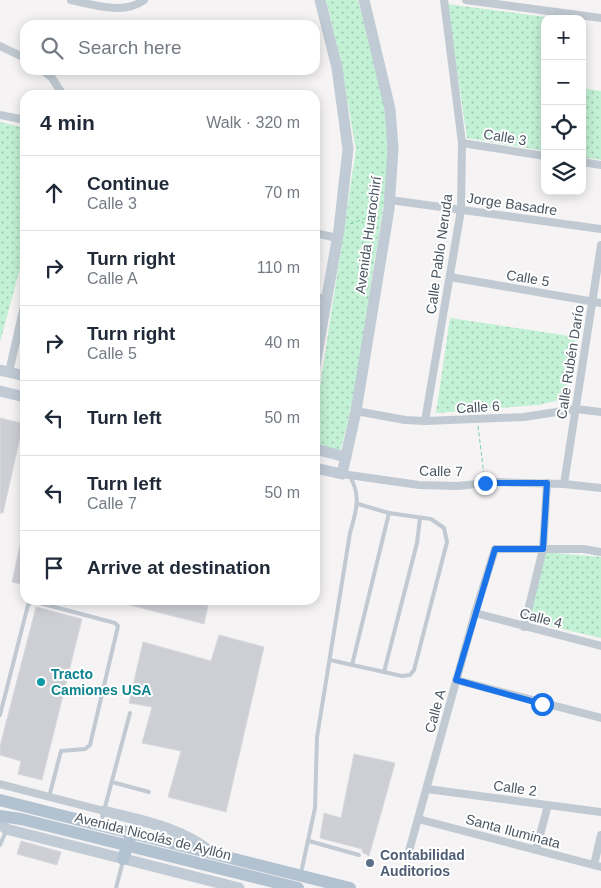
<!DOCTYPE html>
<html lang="en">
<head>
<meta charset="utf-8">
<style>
  body { margin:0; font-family:Arial,sans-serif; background:#f6f6f7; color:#1f2937 }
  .controls { position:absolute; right:15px; top:15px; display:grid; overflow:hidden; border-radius:10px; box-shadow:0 2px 12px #0003 }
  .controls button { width:45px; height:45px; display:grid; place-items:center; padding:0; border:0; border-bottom:1px solid #e0e1e3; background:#fff; color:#1f2937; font:25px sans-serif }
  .stop { position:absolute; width:15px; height:15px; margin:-11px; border:4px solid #1a73e8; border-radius:50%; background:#fff }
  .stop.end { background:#1a73e8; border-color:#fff; box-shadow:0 1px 5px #0008 }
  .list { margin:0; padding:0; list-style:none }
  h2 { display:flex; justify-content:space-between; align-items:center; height:65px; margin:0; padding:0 20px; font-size:21px }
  h2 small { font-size:16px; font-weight:400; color:#747a83 }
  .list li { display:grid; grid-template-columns:32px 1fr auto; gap:15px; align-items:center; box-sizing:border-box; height:75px; padding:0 20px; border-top:1px solid #e0e1e3 }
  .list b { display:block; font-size:19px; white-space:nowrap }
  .list p { margin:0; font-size:16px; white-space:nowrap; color:#747a83 }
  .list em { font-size:16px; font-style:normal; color:#747a83 }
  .icon { flex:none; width:28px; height:28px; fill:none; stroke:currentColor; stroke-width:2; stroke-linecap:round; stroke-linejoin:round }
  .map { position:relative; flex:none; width:601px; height:888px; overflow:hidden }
  .search { position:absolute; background:#fff; box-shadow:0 2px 12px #0003; left:20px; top:20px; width:300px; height:55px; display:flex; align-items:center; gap:12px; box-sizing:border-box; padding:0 18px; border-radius:15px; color:#747a83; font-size:19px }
  .panel { position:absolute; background:#fff; box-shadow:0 2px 12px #0003; left:20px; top:90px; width:300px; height:515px; border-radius:15px }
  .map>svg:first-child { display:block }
  .park { fill:url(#park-dots) }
  .building { fill:#cdcfd5; stroke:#d7d9de }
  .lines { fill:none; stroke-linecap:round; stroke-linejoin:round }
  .path { stroke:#7ad0a6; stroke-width:1; stroke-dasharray:4 2.5; stroke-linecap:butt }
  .lane { stroke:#c1cad2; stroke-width:4 }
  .street { stroke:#c1cad2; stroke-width:8 }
  .secondary { stroke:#c1cbd6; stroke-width:11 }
  .primary { stroke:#b3c2d1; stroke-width:12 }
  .route { stroke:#1a73e8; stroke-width:6 }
  .culture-dot { fill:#0f9aa8; stroke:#fff; stroke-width:2 }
  .service-dot { fill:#5c6f8a; stroke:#fff; stroke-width:2 }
  .labels { text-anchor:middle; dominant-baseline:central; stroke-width:4; stroke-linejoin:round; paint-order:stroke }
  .street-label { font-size:14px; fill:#4a5661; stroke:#fff }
  .culture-label { font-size:14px; font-weight:bold; fill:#0d838f; stroke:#fff; text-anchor:start }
  .service-label { font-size:14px; font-weight:bold; fill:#4e5e75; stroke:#fff; text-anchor:start }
</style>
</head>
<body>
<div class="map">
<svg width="601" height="888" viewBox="0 0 601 888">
  <defs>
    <pattern id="park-dots" width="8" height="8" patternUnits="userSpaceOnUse" patternTransform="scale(1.25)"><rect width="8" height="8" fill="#c3f1d5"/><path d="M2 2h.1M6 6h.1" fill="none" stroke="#a0c6b0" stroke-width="1.8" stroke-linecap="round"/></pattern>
  </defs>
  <rect width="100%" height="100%" fill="#f5f3f3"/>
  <g class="park">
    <path d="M326 0H358L388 116C393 166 381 220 373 270 364 331 357 393 340 452L315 443V420L356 150 340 58Z"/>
    <path d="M447 4 554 18 545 19V151L467 138Z"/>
    <path d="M582 88 601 91V160L582 157Z"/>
    <path d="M0 122 25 128V250L0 342Z"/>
    <path d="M450 318 576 337 564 399 538 405 436 413Z"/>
    <path d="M544 552 601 557V638L528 621Z"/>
  </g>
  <g class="building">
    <path d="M0 418 25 424V434L21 433 3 513H0Z"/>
    <path d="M22 536H25V585L12 582Z"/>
    <path d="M118 600H181L208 606 204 624 118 602Z"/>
    <path d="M36 607 82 619 42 780 18 774 21 761 0 755V746Z"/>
    <path d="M219 635 264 647 226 812 168 797 181 751 142 743 152 707 129 703 143 642 211 661Z"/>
    <path d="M354 754 395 763 369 856 362 852V849L320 838 324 813 341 818Z"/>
    <path d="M21 841 61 852 57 865 17 854Z"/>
  </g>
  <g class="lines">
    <g class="path">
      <path d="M350 224 379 213"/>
      <path d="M478 426 484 475"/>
    </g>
    <g class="lane">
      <path d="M330 660 402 676 410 675 414 670 447 542 444 528 431 519 389 513 358 504"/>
      <path d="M352 665 389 513"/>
      <path d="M384 672 417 543 420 518"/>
      <path d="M0 715 28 605 32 601 115 623 118 626 90 745 85 749 61 751 49 797"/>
      <path d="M112 782 149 792"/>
      <path d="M101 822 130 713"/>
      <path d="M309 841 359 855"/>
      <path d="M0 845 6 831"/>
      <path d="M301 873 315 808 317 737 350 533C356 512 362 495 349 475"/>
      <path d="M116 888 123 861"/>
    </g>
    <g class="street">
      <path d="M71 0C94 5 124 15 144 0"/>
      <path d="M466 0 601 18"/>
      <path d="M0 46 25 58"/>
      <path d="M42 70 52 78 63 95"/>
      <path d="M0 115 25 120"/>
      <path d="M462 143 545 156"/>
      <path d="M582 162 601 165"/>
      <path d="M390 200 601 229"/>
      <path d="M315 233 337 238"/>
      <path d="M450 277 601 303"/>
      <path d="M315 297 326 299"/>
      <path d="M9 372 25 302"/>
      <path d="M356 411 405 420 425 421 524 417 576 409 601 412"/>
      <path d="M425 421 461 210 462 143 444 0"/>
      <path d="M342 474 419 485 458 486 495 482 564 484 601 488"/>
      <path d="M564 484 601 245"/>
      <path d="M475 613 601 646"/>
      <path d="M524 627 543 549 547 483"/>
      <path d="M456 680 601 718"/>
      <path d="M0 784 104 811"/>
      <path d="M427 789 601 812"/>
      <path d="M418 819 601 867"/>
      <path d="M536 850 548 805"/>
      <path d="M409 851 475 613 495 549H583L601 552"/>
      <path d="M594 865 601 835"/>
    </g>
    <g class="secondary">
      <path d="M315 365 339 229 348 149 337 68 320 0"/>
      <path d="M0 370 25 376"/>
      <path d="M0 391 25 397"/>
      <path d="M315 449 346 457"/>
      <path d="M315 468 342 474 356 411 389 209 393 149 390 109 364 0"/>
      <path d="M104 811C142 821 180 827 211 852"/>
      <path d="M0 823 6 829 239 888"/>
    </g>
    <g class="primary">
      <path d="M0 800 350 888"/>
      <path d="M0 816 21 819 298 888"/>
      <path d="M123 859 130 838"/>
    </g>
  </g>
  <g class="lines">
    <path class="route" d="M485 483H547L543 549H495L456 680 542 704"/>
  </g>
  <circle class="culture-dot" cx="41" cy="682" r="5"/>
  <circle class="service-dot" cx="370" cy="863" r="5"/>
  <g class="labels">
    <g class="street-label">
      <text transform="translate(505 137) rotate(9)">Calle 3</text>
      <text transform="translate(512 204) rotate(8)">Jorge Basadre</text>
      <text transform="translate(368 235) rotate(-82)">Avenida Huarochirí</text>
      <text transform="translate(439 254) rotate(-82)">Calle Pablo Neruda</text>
      <text transform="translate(528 278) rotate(9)">Calle 5</text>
      <text transform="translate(570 362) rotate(-81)">Calle Rubén Darío</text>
      <text transform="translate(478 407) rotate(-3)">Calle 6</text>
      <text transform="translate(441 471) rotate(1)">Calle 7</text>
      <text transform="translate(541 618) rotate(14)">Calle 4</text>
      <text transform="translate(435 711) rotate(-75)">Calle A</text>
      <text transform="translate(515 788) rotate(8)">Calle 2</text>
      <text transform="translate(513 831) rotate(15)">Santa Iluminata</text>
      <text transform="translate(153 836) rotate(14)">Avenida Nicolás de Ayllón</text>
    </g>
    <g class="culture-label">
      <text x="51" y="674">Tracto<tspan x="51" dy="16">Camiones USA</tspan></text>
    </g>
    <g class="service-label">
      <text x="380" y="855">Contabilidad<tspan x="380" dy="16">Auditorios</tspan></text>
    </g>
  </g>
</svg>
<div class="controls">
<button>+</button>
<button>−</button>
<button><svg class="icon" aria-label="locate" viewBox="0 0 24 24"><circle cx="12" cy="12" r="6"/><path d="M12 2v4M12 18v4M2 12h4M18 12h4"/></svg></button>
<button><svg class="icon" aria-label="layers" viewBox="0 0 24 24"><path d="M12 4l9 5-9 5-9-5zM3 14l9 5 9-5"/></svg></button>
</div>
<div class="stop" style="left:542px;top:704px"></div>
<div class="stop end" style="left:485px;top:483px"></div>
<div class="search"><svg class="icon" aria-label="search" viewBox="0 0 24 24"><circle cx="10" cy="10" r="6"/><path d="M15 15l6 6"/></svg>Search here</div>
<section class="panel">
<h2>4 min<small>Walk · 320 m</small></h2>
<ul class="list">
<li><svg class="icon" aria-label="ahead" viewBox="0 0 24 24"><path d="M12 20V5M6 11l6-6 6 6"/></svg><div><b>Continue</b><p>Calle 3</p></div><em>70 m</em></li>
<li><svg class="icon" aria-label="right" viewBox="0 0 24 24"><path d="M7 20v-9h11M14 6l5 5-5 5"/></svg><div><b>Turn right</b><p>Calle A</p></div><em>110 m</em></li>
<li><svg class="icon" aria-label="right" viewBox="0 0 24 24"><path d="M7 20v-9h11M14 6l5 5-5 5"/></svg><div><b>Turn right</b><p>Calle 5</p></div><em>40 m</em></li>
<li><svg class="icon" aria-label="left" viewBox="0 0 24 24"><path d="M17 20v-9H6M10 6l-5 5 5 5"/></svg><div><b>Turn left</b></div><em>50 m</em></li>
<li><svg class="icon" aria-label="left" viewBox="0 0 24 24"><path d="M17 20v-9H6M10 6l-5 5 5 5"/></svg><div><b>Turn left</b><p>Calle 7</p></div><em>50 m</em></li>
<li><svg class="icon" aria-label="arrive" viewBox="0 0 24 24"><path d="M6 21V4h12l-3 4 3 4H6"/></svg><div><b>Arrive at destination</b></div></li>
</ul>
</section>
</div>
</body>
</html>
